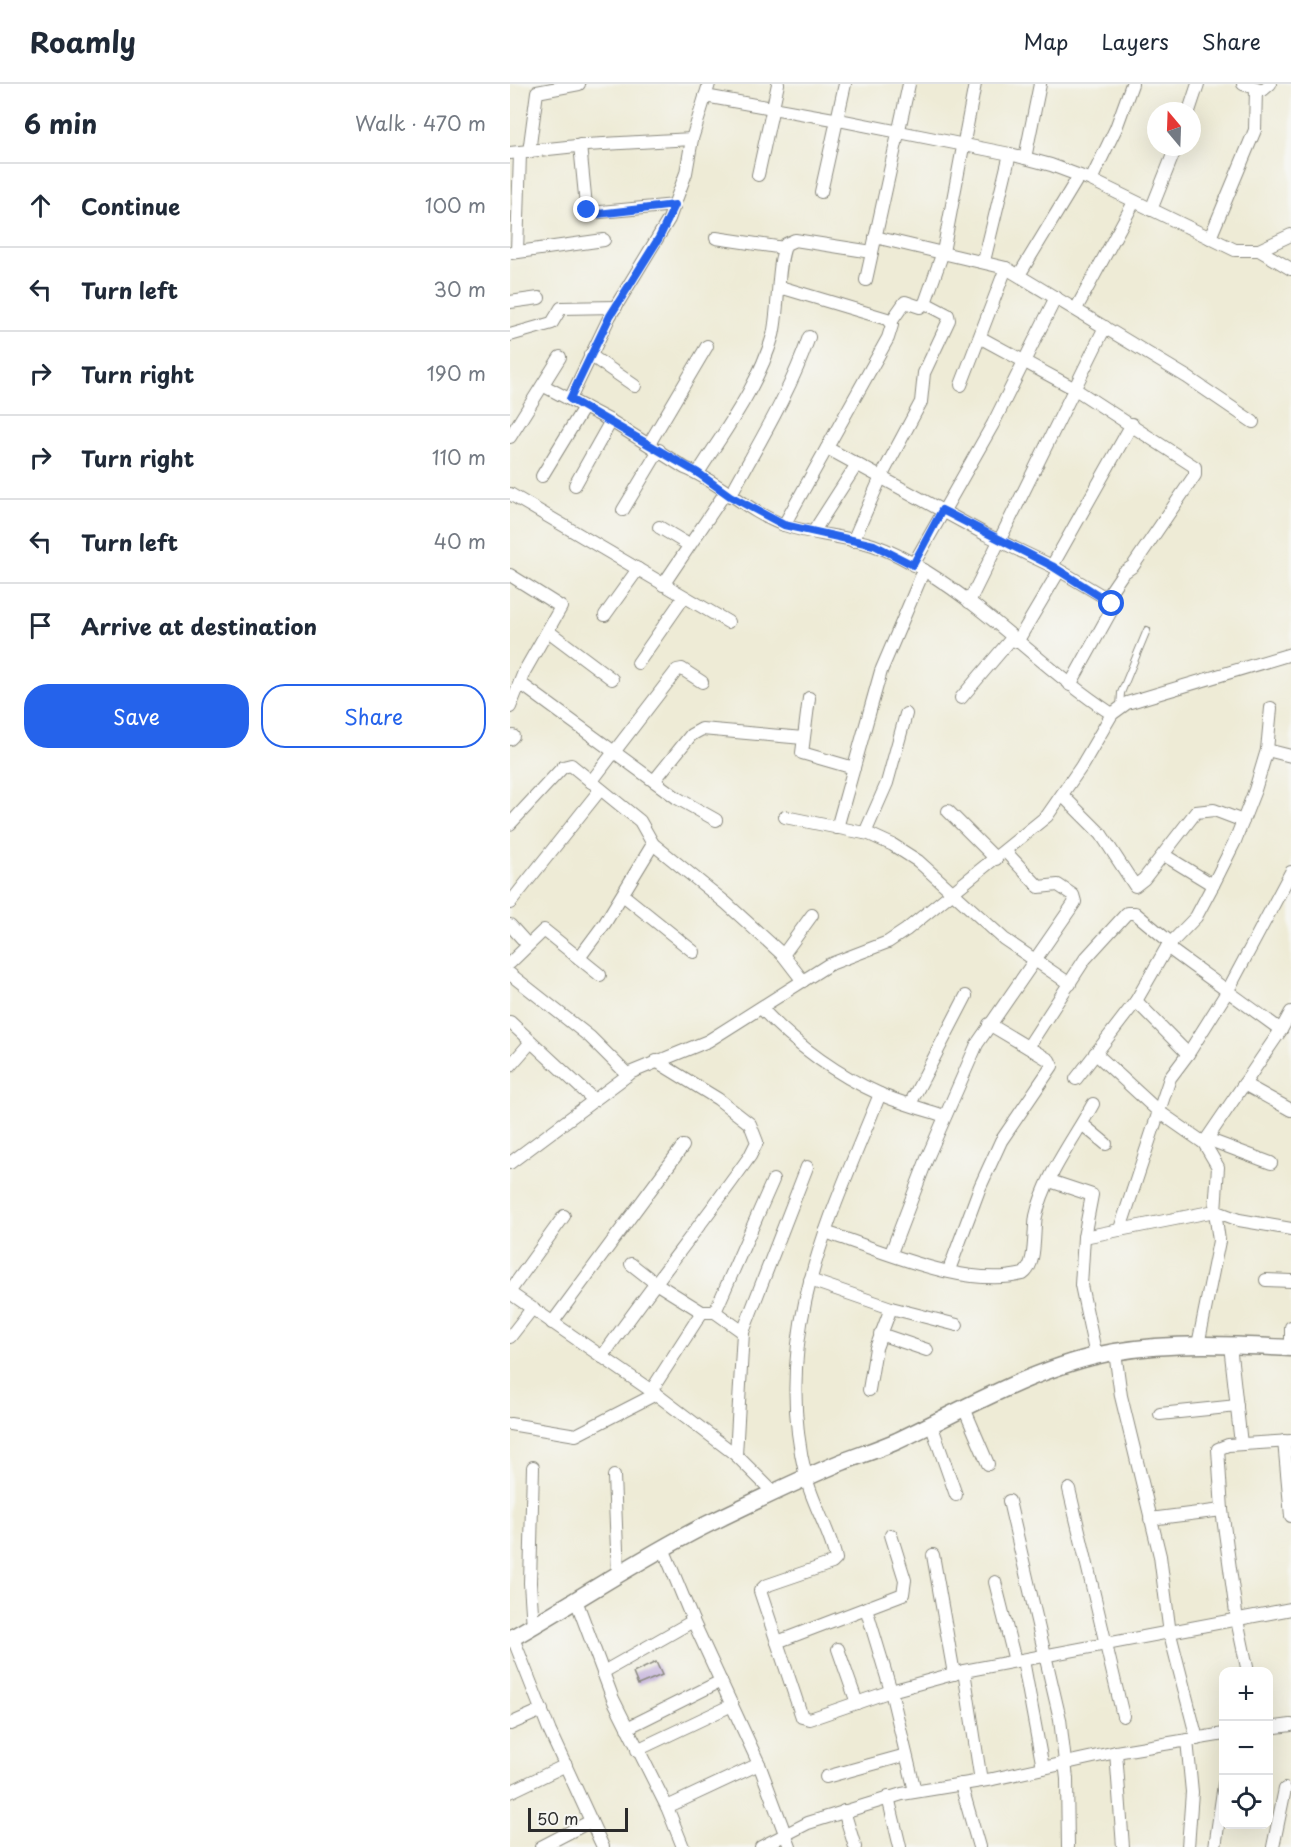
<!DOCTYPE html>
<html lang="en">
<head>
<meta charset="utf-8">
<style>
  body { margin:0; font-family:"Playpen Sans",sans-serif; background:#f2f2f3; color:#1f2937 }
  .controls { position:absolute; right:18px; bottom:18px; display:grid; overflow:hidden; border-radius:12px; box-shadow:0 6px 24px #0002 }
  .controls button { width:54px; height:54px; display:grid; place-items:center; padding:0; border:0; border-bottom:2px solid #e0e1e3; background:#fff; color:#1f2937; font:30px sans-serif }
  .compass { position:absolute; left:637px; top:18px; width:54px; height:54px; border-radius:50%; background:#fff; box-shadow:0 6px 24px #0002; rotate:341deg }
  .scale { position:absolute; left:18px; bottom:15px; width:100px; box-sizing:border-box; padding-left:6px; border:3px solid #2b2b2b; border-top:0; font-size:16px; line-height:21px; white-space:nowrap; color:#2b2b2b; -webkit-text-stroke:4px #f6f6f2; paint-order:stroke }
  .stop { position:absolute; width:18px; height:18px; margin:-14px; border:4px solid #2563eb; border-radius:50%; background:#fff }
  .stop.end { background:#2563eb; border-color:#fff; box-shadow:0 2px 6px #0008 }
  .list { margin:0; padding:0; list-style:none }
  h2 { display:flex; justify-content:space-between; align-items:center; height:78px; margin:0; padding:0 24px; font-size:26px }
  h2 small { font-size:20px; font-weight:400; color:#747a83 }
  .list li { display:grid; grid-template-columns:39px 1fr auto; gap:18px; align-items:center; box-sizing:border-box; height:84px; padding:0 24px; border-top:2px solid #e0e1e3 }
  .list b { display:block; font-size:22px; white-space:nowrap }
  .list em { font-size:20px; font-style:normal; color:#747a83 }
  .actions { display:flex; gap:12px; padding:18px 24px }
  .actions a { flex:1; padding:14px 0; border:2px solid #2563eb; border-radius:24px; text-align:center; font-size:21px; color:#2563eb }
  .actions .main { background:#2563eb; color:#fff }
  .icon { flex:none; width:33px; height:33px; fill:none; stroke:currentColor; stroke-width:2; stroke-linecap:round; stroke-linejoin:round }
  .map { position:relative; flex:none; width:781px; height:1763px; overflow:hidden }
  header { display:flex; align-items:center; gap:36px; box-sizing:border-box; height:84px; padding:0 30px; background:#fff; border-bottom:2px solid #e0e1e3 }
  header strong { font-size:28px }
  nav { display:flex; gap:33px; margin-inline-start:auto; font-size:21px }
  main { display:flex }
  aside { flex:1; background:#fff }
  .map>svg:first-child { display:block }
  .building { fill:#b49bd4 }
  .lines { fill:none; stroke-linecap:round; stroke-linejoin:round }
  .service-casing { stroke:#8c8b80; stroke-width:8 }
  .minor-casing { stroke:#8c8b80; stroke-width:14 }
  .tertiary-casing { stroke:#8c8b80; stroke-width:19 }
  .service { stroke:#fff; stroke-width:6 }
  .minor { stroke:#fff; stroke-width:12 }
  .tertiary { stroke:#fff; stroke-width:16 }
  .route { stroke:#2563eb; stroke-width:8 }
</style>
</head>
<body>
<header>
<strong>Roamly</strong>
<nav><a>Map</a><a>Layers</a><a>Share</a></nav>
</header>
<main>
<aside>
<h2>6 min<small>Walk · 470 m</small></h2>
<ul class="list">
<li><svg class="icon" aria-label="ahead" viewBox="0 0 24 24"><path d="M12 20V5M6 11l6-6 6 6"/></svg><div><b>Continue</b></div><em>100 m</em></li>
<li><svg class="icon" aria-label="left" viewBox="0 0 24 24"><path d="M17 20v-9H6M10 6l-5 5 5 5"/></svg><div><b>Turn left</b></div><em>30 m</em></li>
<li><svg class="icon" aria-label="right" viewBox="0 0 24 24"><path d="M7 20v-9h11M14 6l5 5-5 5"/></svg><div><b>Turn right</b></div><em>190 m</em></li>
<li><svg class="icon" aria-label="right" viewBox="0 0 24 24"><path d="M7 20v-9h11M14 6l5 5-5 5"/></svg><div><b>Turn right</b></div><em>110 m</em></li>
<li><svg class="icon" aria-label="left" viewBox="0 0 24 24"><path d="M17 20v-9H6M10 6l-5 5 5 5"/></svg><div><b>Turn left</b></div><em>40 m</em></li>
<li><svg class="icon" aria-label="arrive" viewBox="0 0 24 24"><path d="M6 21V4h12l-3 4 3 4H6"/></svg><div><b>Arrive at destination</b></div></li>
</ul>
<div class="actions"><a class="main">Save</a><a>Share</a></div>
</aside>
<div class="map">
<svg width="781" height="1763" viewBox="0 0 781 1763">
  <rect width="100%" height="100%" fill="#f6f6f2"/>
  <filter id="ink" filterUnits="userSpaceOnUse"><feTurbulence type="fractalNoise" baseFrequency=".0167" numOctaves="2"/><feDisplacementMap in="SourceGraphic" scale="12" xChannelSelector="R" yChannelSelector="G"/><feConvolveMatrix kernelMatrix="1 2 1 2 8 2 1 2 1" color-interpolation-filters="sRGB"/></filter>
  <filter id="wash" filterUnits="userSpaceOnUse"><feTurbulence type="fractalNoise" baseFrequency=".008" numOctaves="4" result="noise"/><feDisplacementMap in="SourceGraphic" scale="24" xChannelSelector="R" yChannelSelector="G"/><feGaussianBlur stdDeviation="1.35" result="paint"/><feColorMatrix in="noise" values="0 0 0 0 0 0 0 0 0 0 0 0 0 0 0 0 0 1.4 0 .05"/><feComposite in="paint" operator="in"/></filter>
  <g filter="url(#wash)">
    <rect width="100%" height="100%" fill="#eeebd6"/>
    <g id="blocks">
      <path class="building" d="M146 1578 152 1591 128 1601 123 1589Z"/>
    </g>
  </g>
  <g filter="url(#ink)">
    <use href="#blocks" fill-opacity="0" stroke="#8c8b80" stroke-width="1.5"/>
    <g class="lines">
      <g class="service-casing">
        <path id="service" d="M610 623 611 609 637 546"/>
      </g>
      <g class="minor-casing">
        <g id="minor">
          <path d="M733 0 753 6 760 0"/>
          <path d="M195 12 329 36 500 70 541 81 581 96 725 166H749L781 151"/>
          <path d="M679 27 688 0"/>
          <path d="M70 61 76 122 80 129 165 121"/>
          <path d="M19 68 27 8 69 0"/>
          <path d="M0 69 76 61 182 55"/>
          <path d="M515 74 530 0"/>
          <path d="M248 91 268 0"/>
          <path d="M581 96 606 44 622 0"/>
          <path d="M311 108 335 0"/>
          <path d="M641 126 666 63"/>
          <path d="M365 153 496 184 677 293 743 338"/>
          <path d="M206 154 274 164"/>
          <path d="M700 154 745 46 746 5"/>
          <path d="M749 166 781 185"/>
          <path d="M7 168 10 69"/>
          <path d="M1 169 94 156"/>
          <path d="M474 177 500 70"/>
          <path d="M509 191 569 92"/>
          <path d="M356 196 399 0"/>
          <path d="M270 203 377 235 382 241 378 254 274 441"/>
          <path d="M0 218 29 214"/>
          <path d="M566 225 624 118"/>
          <path d="M381 238 395 218 410 223 415 219 433 168 465 0"/>
          <path d="M0 251 42 239 51 224 106 223"/>
          <path d="M471 254 565 305 685 383V391L623 482 613 489 596 514"/>
          <path d="M80 271 125 302"/>
          <path d="M451 301 496 184"/>
          <path d="M34 302 101 337 175 384C210 398 238 428 274 441 303 451 335 452 363 461 381 467 401 478 417 488 483 529 536 587 602 630"/>
          <path d="M60 315 100 232 159 135 176 89 182 55 199 0"/>
          <path d="M0 353 50 273"/>
          <path d="M139 360 197 262"/>
          <path d="M317 364 475 450 542 482 601 517V527L560 601"/>
          <path d="M188 389C215 346 249 301 263 251 269 226 267 178 276 160L285 156 362 168"/>
          <path d="M32 392 74 323"/>
          <path d="M65 401 101 337"/>
          <path d="M0 410 218 538"/>
          <path d="M220 412C248 360 280 309 299 253"/>
          <path d="M113 426 149 366"/>
          <path d="M149 443 179 461"/>
          <path d="M304 447 347 380"/>
          <path d="M343 457 371 393 411 318 414 289 439 236 438 231 415 219"/>
          <path d="M403 481 483 340 546 213"/>
          <path d="M542 482 622 340"/>
          <path d="M0 491 51 523 14 588 0 623"/>
          <path d="M153 501 215 409"/>
          <path d="M459 518 595 243"/>
          <path d="M95 531 128 485"/>
          <path d="M38 547 102 595"/>
          <path d="M507 558 549 487"/>
          <path d="M128 579 174 513"/>
          <path d="M10 599 167 714 206 736"/>
          <path d="M299 614 292 669 344 684"/>
          <path d="M451 614 502 554"/>
          <path d="M0 655 3 652"/>
          <path d="M757 666 781 672"/>
          <path d="M144 697 181 651 192 645 293 654"/>
          <path d="M81 698 167 586 172 585 192 598"/>
          <path d="M552 711 591 750 625 802 634 795 686 728 704 726 733 737"/>
          <path d="M438 727 486 775"/>
          <path d="M275 733 359 750 383 761 408 777 494 855 560 900"/>
          <path d="M0 740 53 683 61 681 130 737 143 760 216 819 273 871 293 897"/>
          <path d="M327 744 371 587 414 486"/>
          <path d="M355 749 377 699 396 630"/>
          <path d="M654 771 703 801"/>
          <path d="M113 811 184 868"/>
          <path d="M0 819 90 706"/>
          <path d="M0 841 18 861"/>
          <path d="M657 863 771 946 694 1059 708 1083 705 1127 709 1157 688 1261"/>
          <path d="M273 871 302 831"/>
          <path d="M69 874 95 839 143 760"/>
          <path d="M0 879 34 846 90 891"/>
          <path d="M0 890 80 953 118 991"/>
          <path d="M626 917 678 970"/>
          <path d="M251 924C284 959 325 990 370 1010 390 1019 413 1025 435 1032"/>
          <path d="M0 938 84 1016"/>
          <path d="M771 946 781 928"/>
          <path d="M518 963 575 875 617 829H625L661 859"/>
          <path d="M585 969 648 1027 694 1059"/>
          <path d="M0 982 21 958"/>
          <path d="M566 995 626 917 657 863 686 833 703 801 725 757 745 706 757 666 761 624"/>
          <path d="M734 1000 781 1026"/>
          <path d="M370 1010C318 1139 261 1250 296 1393 303 1421 320 1447 326 1475L322 1479 255 1502 250 1507 292 1633 300 1635 381 1607 454 1587 781 1525"/>
          <path d="M400 1020 456 912"/>
          <path d="M572 1040 596 1060"/>
          <path d="M697 1055 761 1079"/>
          <path d="M0 1079 122 988 198 957 318 881 378 858 396 846 537 732 571 683 602 630 617 619 781 570"/>
          <path d="M540 1097 582 1111 574 1153 571 1201 586 1272"/>
          <path d="M610 1145 660 994 678 970 717 908 781 788"/>
          <path d="M315 1148C371 1166 454 1205 513 1190 527 1181 523 1148 526 1132 535 1092 564 1055 583 1020"/>
          <path d="M574 1153 705 1127 729 1136 781 1145"/>
          <path d="M381 1169 418 1072 467 960 565 818 563 811 548 801 529 803 495 767"/>
          <path d="M121 1180 144 1198 192 1228H205L233 1248 226 1371"/>
          <path d="M439 1186 470 1103 491 1057 542 982 539 976 479 940"/>
          <path d="M300 1196 381 1224 447 1241"/>
          <path d="M756 1196 781 1197"/>
          <path d="M0 1207 54 1132"/>
          <path d="M0 1209 146 1310 226 1371 263 1408"/>
          <path d="M205 1228 263 1096"/>
          <path d="M42 1239 173 1062"/>
          <path d="M233 1248 297 1083"/>
          <path d="M370 1250 417 1266"/>
          <path d="M0 1253 21 1226"/>
          <path d="M720 1261 731 1360"/>
          <path d="M781 1264V1243"/>
          <path d="M605 1268 611 1312 650 1472 660 1550 687 1655"/>
          <path d="M92 1273C140 1204 192 1140 240 1072L247 1058 240 1040 208 1015 146 977"/>
          <path d="M359 1306 366 1264 381 1224"/>
          <path d="M141 1307 192 1228"/>
          <path d="M454 1324 478 1380"/>
          <path d="M650 1330 727 1322"/>
          <path d="M0 1340 66 1351 146 1310"/>
          <path d="M421 1340 446 1411"/>
          <path d="M774 1357 781 1432"/>
          <path d="M104 1392 108 1490"/>
          <path d="M559 1405 613 1632"/>
          <path d="M499 1417 550 1635 557 1695 558 1763"/>
          <path d="M640 1435 712 1426"/>
          <path d="M153 1464 183 1537"/>
          <path d="M423 1471 444 1590"/>
          <path d="M485 1498 505 1577"/>
          <path d="M66 1516 103 1615 157 1723 173 1763"/>
          <path d="M356 1524 381 1607 405 1707"/>
          <path d="M23 1543 20 1499 23 1383"/>
          <path d="M3 1554 40 1648 93 1763"/>
          <path d="M267 1558 393 1510 395 1496 381 1451"/>
          <path d="M328 1565 347 1619"/>
          <path d="M513 1576 533 1684"/>
          <path d="M95 1587 183 1537 249 1680 157 1723"/>
          <path d="M454 1587 471 1697"/>
          <path d="M738 1588 727 1536 712 1426 708 1365 718 1361 781 1357"/>
          <path d="M0 1640 32 1626"/>
          <path d="M117 1644 211 1597"/>
          <path d="M758 1644 781 1641"/>
          <path d="M677 1656 682 1708 678 1763"/>
          <path d="M127 1666 222 1621"/>
          <path d="M606 1668 613 1763"/>
          <path d="M249 1680 280 1763"/>
          <path d="M316 1693 396 1671"/>
          <path d="M451 1700 469 1763"/>
          <path d="M0 1708 56 1681"/>
          <path d="M378 1713 390 1763"/>
          <path d="M334 1727 345 1763"/>
          <path d="M31 1763 81 1737"/>
          <path d="M251 1763 298 1739 392 1710 483 1695 606 1668 714 1650"/>
          <path d="M705 1763 714 1700"/>
          <path d="M763 1763 775 1705"/>
        </g>
      </g>
      <g class="tertiary-casing">
        <path id="tertiary" d="M0 1555C66 1518 128 1475 196 1441 241 1419 286 1397 332 1378 350 1371 369 1365 387 1357 457 1324 527 1282 604 1268 662 1258 723 1261 781 1264"/>
      </g>
      <use href="#service" class="service"/>
      <use href="#minor" class="minor"/>
      <use href="#tertiary" class="tertiary"/>
    </g>
  </g>
  <g class="lines" filter="url(#ink)">
    <path class="route" d="M77 126 88 130 165 121 149 154 100 232 60 315 188 389 220 412 274 441 364 461 403 481 432 426 542 482 602 520"/>
  </g>
</svg>
<div class="controls">
<button>+</button>
<button>−</button>
<button><svg class="icon" aria-label="locate" viewBox="0 0 24 24"><circle cx="12" cy="12" r="6"/><path d="M12 2v4M12 18v4M2 12h4M18 12h4"/></svg></button>
</div>
<svg class="compass" viewBox="-18 -18 36 36"><path d="M0-13l5 13h-10z" fill="#e53935"/><path d="M0 13l5-13h-10z" fill="#747a83"/></svg>
<div class="scale">50 m</div>
<div class="stop" style="left:602px;top:520px"></div>
<div class="stop end" style="left:77px;top:126px"></div>
</div>
</main>
</body>
</html>
